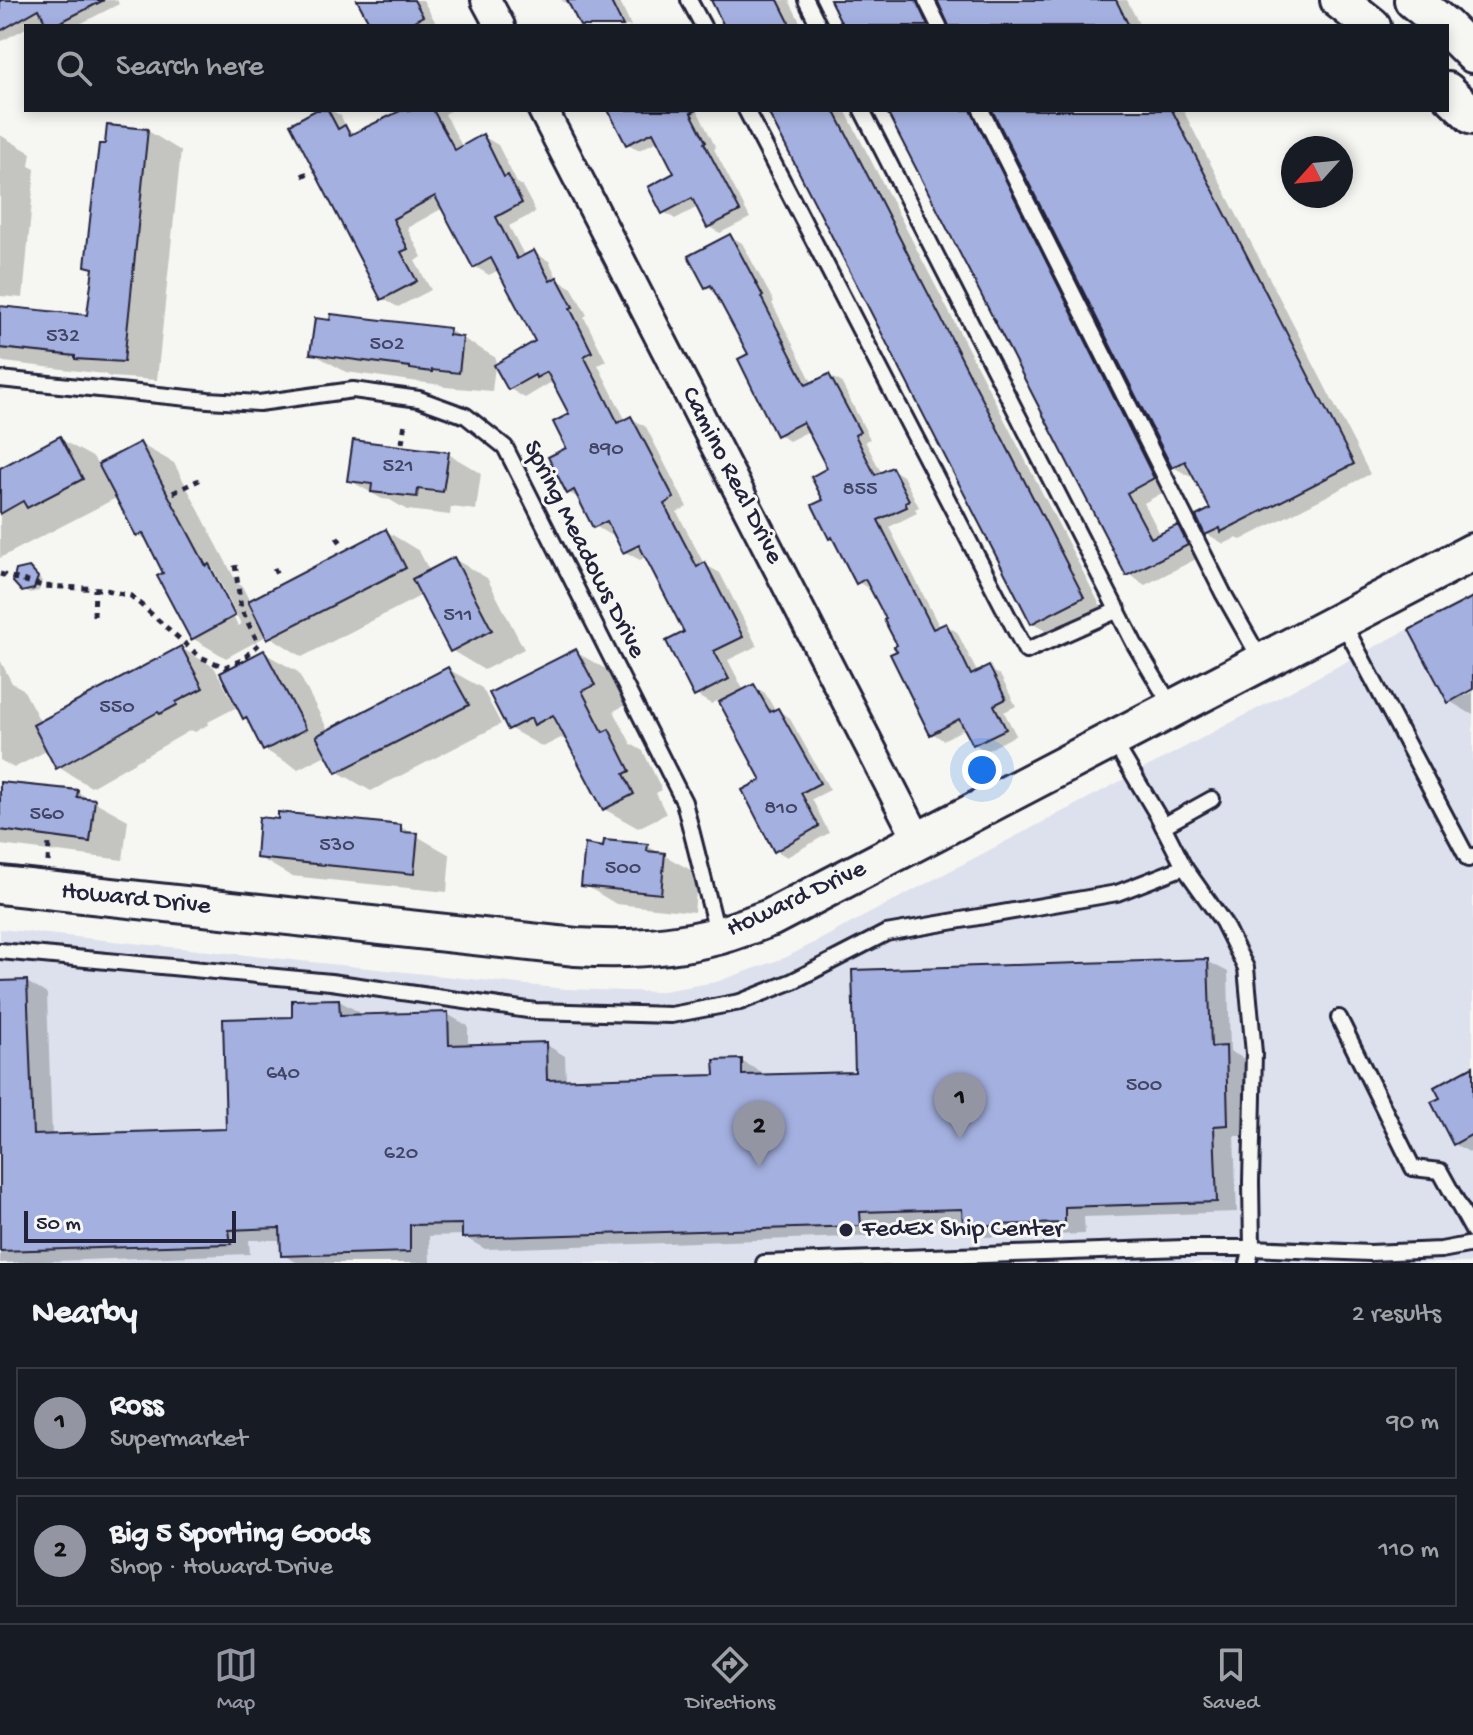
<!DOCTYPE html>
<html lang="en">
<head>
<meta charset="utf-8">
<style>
  body { margin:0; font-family:"Gochi Hand",sans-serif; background:#242831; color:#f1f3f6 }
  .compass { position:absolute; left:1281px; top:136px; width:72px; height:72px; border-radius:50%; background:#171b24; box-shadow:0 4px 12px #0003; rotate:243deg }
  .scale { position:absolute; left:24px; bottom:20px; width:212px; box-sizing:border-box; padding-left:8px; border:4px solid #22223b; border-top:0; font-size:22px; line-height:28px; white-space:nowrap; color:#22223b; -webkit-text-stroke:6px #f6f6f2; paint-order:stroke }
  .you { position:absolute; left:982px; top:770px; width:28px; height:28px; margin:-20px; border:6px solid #fff; border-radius:50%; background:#1a73e8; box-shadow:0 0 0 12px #1a73e833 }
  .badge { display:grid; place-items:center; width:52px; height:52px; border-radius:50%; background:#9495a2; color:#111; font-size:26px; font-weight:700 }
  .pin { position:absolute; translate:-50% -66px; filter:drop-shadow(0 2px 4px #0008) }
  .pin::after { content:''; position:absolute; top:42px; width:28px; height:24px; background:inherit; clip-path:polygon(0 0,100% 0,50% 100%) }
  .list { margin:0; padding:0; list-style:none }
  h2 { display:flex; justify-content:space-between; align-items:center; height:104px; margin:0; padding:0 32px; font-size:34px }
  h2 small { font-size:26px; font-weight:400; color:#9ea1a6 }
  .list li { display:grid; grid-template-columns:52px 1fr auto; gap:24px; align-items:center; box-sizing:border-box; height:112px; margin:0 16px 16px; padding:0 16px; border:2px solid #363941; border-radius:0px }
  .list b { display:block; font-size:30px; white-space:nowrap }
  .list p { margin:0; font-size:26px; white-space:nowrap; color:#9ea1a6 }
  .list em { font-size:26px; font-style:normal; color:#9ea1a6 }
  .icon { flex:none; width:44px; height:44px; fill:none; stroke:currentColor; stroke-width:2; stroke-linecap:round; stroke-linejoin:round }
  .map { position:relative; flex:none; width:1473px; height:1263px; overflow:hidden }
  .search { position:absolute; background:#171b24; box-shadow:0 4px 12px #0003; left:24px; right:24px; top:24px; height:88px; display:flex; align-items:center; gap:20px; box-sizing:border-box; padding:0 28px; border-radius:0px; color:#9ea1a6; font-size:30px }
  .sheet { height:360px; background:#171b24 }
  nav { display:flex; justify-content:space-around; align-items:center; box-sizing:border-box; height:112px; border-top:2px solid #363941; background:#171b24; font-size:22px; color:#9ea1a6 }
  nav a { display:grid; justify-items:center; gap:4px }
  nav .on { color:#9495a2 }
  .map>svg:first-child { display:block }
  .built { fill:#dde1ed }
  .shadow { fill:#0003; fill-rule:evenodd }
  .building { fill:#a4b0e0; stroke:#22223b; stroke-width:2 }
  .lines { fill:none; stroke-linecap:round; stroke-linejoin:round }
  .service-casing { stroke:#22223b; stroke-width:20 }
  .minor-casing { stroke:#22223b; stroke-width:34 }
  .tertiary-casing { stroke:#22223b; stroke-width:42 }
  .path { stroke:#22223b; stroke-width:5; stroke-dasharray:6 6; stroke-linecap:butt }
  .service { stroke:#f6f6f2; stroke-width:14 }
  .minor { stroke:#f6f6f2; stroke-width:28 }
  .tertiary { stroke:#f6f6f2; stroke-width:36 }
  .poi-dot { fill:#22223b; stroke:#f6f6f2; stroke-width:3 }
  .labels { text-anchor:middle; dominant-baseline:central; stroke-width:6; stroke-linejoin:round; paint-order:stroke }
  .number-label { font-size:22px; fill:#424664 }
  .street-label { font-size:26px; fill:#22223b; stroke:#f6f6f2 }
  .poi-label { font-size:26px; fill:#22223b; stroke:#f6f6f2; text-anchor:start }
</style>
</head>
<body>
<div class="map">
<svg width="1473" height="1263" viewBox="0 0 1473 1263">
  <rect width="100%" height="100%" fill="#f6f6f2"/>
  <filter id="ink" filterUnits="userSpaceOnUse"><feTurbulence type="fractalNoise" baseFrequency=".0125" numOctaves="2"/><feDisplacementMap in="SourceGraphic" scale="16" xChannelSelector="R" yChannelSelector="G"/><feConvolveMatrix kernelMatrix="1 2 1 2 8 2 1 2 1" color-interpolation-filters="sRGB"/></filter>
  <g filter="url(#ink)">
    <path class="built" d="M1473 595V1263H0V929L566 989 657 992 716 982 787 957Z"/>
    <g class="shadow">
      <path d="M0 0H117L119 4 76 26H50L45 18 30 26H26V28L0 42Z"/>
      <path d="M357 0H423L437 25 373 26 366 13 361 10Z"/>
      <path d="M561 0H619L631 26H582L571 4 569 5Z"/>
      <path d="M713 0H789L802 26H726Z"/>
      <path d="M832 0H1127L1140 26H951L939 2 936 3 933 9 940 26H845Z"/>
      <path d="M321 110H331L341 116 347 129 356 134 407 110H451L445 114 463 148 483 136 498 145 517 183 522 186 536 212 509 226 525 257 534 253 549 261 558 280 572 288 587 315 584 317 606 361 598 365 626 421 631 418 646 427 687 507 677 512 704 564 720 573 757 646 728 660 744 691 754 686 765 693 776 712 778 711 789 717 830 790 812 799 829 833 787 857 775 850 764 780 719 700 711 704 696 695 687 632 648 556 640 560 625 552 615 532 610 535 595 526 581 500 568 492 571 415 555 384 553 385 550 383 525 398 510 389 538 342 499 270 489 275 474 266 443 208 407 228 422 257 415 261 431 290 398 307 383 299Z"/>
      <path d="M611 110H697L716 148 714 149 750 218 720 233 709 227 698 207 675 219 664 212 676 173 660 140 639 150 628 144Z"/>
      <path d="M769 110H845L1101 607 1051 633 1033 623Z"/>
      <path d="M889 110H1183L1370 474 1241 540 1236 538 1224 544 1207 534 1213 510 1194 475 1191 477 1173 467 995 111 989 115 1171 488 1144 503 1161 536 1178 527 1195 538 1204 555 1145 585 1128 574Z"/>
      <path d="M109 127 148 131 181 151 157 380 110 377 104 374 4 362 0 360V308L89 317 94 269 87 265Z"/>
      <path d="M0 135 31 153 29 166 35 169 23 298 0 296Z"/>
      <path d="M730 236 742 243 774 302 772 303 813 384 829 376 841 382 870 439 865 441 882 474 892 469 903 476 919 507 915 509 917 513 889 527 940 628 946 625 957 632 978 674 988 669 1000 675 1016 706 1004 712 1016 735 986 751 974 744 966 728 943 740 932 733 899 652 900 646 872 588 869 589 858 582 836 540 831 537 825 501 830 469 809 431 789 441 778 434 750 354 718 293 706 286Z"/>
      <path d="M449 330 496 358 492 391 445 387 441 385 346 372 312 353Z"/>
      <path d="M60 439 94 458 98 467 140 444 174 463 237 583 242 586 250 602 386 531 419 551 430 572 454 559 487 578 524 649 484 670 451 650 422 595 302 657 268 635 226 658 192 638 166 574 149 541 138 535 118 497 0 558V470ZM207 566H212L241 624 238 626Z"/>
      <path d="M448 454 481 473 476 510 451 507 450 515 407 510 390 500 382 499 349 480Z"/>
      <path d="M34 573 42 581 39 591 28 593 23 590Z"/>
      <path d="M1473 599V687L1465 692V696L1473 692V715L1449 701Z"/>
      <path d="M181 648 214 667 235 706 238 704 264 653 298 672 329 732 448 669 482 688 501 724 371 791 338 772 328 754 298 769 265 750 249 720 245 717 239 706 208 722 209 724 195 732 191 730 91 787 58 767 48 750 14 768 0 760V660L12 683 23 689 41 723Z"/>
      <path d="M576 652 609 671 627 704 614 711 631 744 643 751 662 790 656 793 666 814 638 828 604 809 569 742 561 738 543 747 509 728Z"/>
      <path d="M0 783 77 792 128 820 123 860 0 845Z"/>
      <path d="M401 827 450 855 447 892 291 876 258 857Z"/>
      <path d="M647 846 698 874 694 912 616 904 583 884 604 849Z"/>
      <path d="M1207 961 1228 972 1230 1051 1246 1060 1248 1136H1234L1237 1212 1084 1217 1085 1234 985 1237 965 1225 964 1220 880 1223V1236L485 1249 464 1237V1235L429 1236 430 1263H298L283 1255V1240H249L250 1254 0 1263V983L27 982 47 994 52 1136 228 1131 295 1019 339 1001 359 1012V1016L447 1014 468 1026V1047L545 1044 565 1056 566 1081 717 1077 741 1061 762 1072V1077L857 1074Z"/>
      <path d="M1473 1068V1154L1454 1144 1443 1099Z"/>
    </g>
    <g class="building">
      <path d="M0 0H104L53 26H47L39 9 0 31Z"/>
      <path d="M357 0H414L423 16 405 26H371Z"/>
      <path d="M567 0H610L623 26H580Z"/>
      <path d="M711 0H778L791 26H724Z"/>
      <path d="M830 0H916L928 26H843Z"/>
      <path d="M937 0H1116L1129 26H949Z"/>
      <path d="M316 110H328L338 129 345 125 350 135 402 110H433L455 150 483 134 504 177 508 175 522 203 496 217 517 259 534 250 550 281 557 277 573 307 570 308 592 352 584 356 618 423 631 416 674 498 664 504 697 567 705 562 743 637 714 651 729 679 694 697 666 641 684 632 639 545 623 553 607 521 593 528 574 490 567 494 548 457 566 448 553 422 569 414 547 372 536 378 535 375 508 390 494 365 535 341 491 258 473 268 435 196 393 219 408 249 401 252 417 281 381 300 290 124Z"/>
      <path d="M608 110H697L691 113 706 142 704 143 740 211 707 228 692 198 662 214 648 187 674 173 653 132 626 145Z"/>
      <path d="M767 110H834L1084 597 1031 624Z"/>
      <path d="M886 110H971L1154 478 1127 493 1151 538 1178 525 1188 545 1126 576Z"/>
      <path d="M992 110H1172L1354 464 1221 532 1220 528 1205 535 1196 516 1210 509 1185 461 1172 468Z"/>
      <path d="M107 125 148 129 124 362 75 359V356L0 348V306L87 315 93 268 85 266 90 220 99 144H105Z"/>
      <path d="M730 234 763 296 761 297 806 385 829 374 860 432 855 435 875 475 892 467 909 500 905 502 907 507 878 520 933 629 946 623 971 675 989 666 1006 699 994 705 1006 729 973 745 959 719 930 735 890 654 897 651 894 647 897 645 884 620 886 619 865 579 856 584 832 537 829 539 812 505 823 500 811 477 827 468 803 422 776 436 738 359 748 354 711 285 705 288 688 256Z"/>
      <path d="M331 314 450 328 449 335 463 337 459 373 432 370V372L410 369V367L310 354 315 318 330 320Z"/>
      <path d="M60 436 83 479 27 508 23 501 0 514V468Z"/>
      <path d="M353 440 449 452 443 492 418 489 417 497 371 492 372 484 347 481Z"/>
      <path d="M140 442 206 566 209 564 235 616 191 640 157 576 163 573 143 533 136 536 98 464Z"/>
      <path d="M386 529 406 568 267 639 248 601Z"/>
      <path d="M454 557 492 630 450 652 412 579Z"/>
      <path d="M29 567 38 577 34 589 22 592 13 582 16 570Z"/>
      <path d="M1473 597V689L1448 703 1409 630Z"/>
      <path d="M181 646 203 688 176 702 177 705 160 714 158 712 56 769 33 725Z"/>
      <path d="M576 649 595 685 582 691 603 732 609 729 630 771 624 774 634 794 603 810 553 715 534 725 531 718 508 730 489 693Z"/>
      <path d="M264 650 306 729 263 751 246 717 243 719 220 673Z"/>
      <path d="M448 667 469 705 336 773 316 736Z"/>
      <path d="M754 684 770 712 778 708 820 783 801 793 819 826 774 852 742 790 761 780 719 702Z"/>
      <path d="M0 782 78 790 77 797 95 799 90 842 0 830Z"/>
      <path d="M278 812 401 825V832L418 833 414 874 256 858 259 817 278 819Z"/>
      <path d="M604 840 648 844 647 851 665 853 661 894 581 886 585 844 603 847Z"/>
      <path d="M1208 959 1211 1047 1226 1046 1228 1125 1214 1126 1217 1202 1065 1207V1223L963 1226 962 1209 860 1212 861 1226 462 1238V1224L410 1225V1252L281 1256 280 1228 229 1230 231 1244 0 1251V981L27 980 33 1135 226 1129 223 1019 292 1017V1000L339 999 340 1015 448 1012 449 1045 546 1042 547 1080 715 1075 714 1060 742 1059V1075L855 1072 852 970Z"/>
      <path d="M1473 1066V1134L1453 1145 1431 1102 1440 1098 1434 1087Z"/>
    </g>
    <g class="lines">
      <g class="service-casing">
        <g id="service">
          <path d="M689 0 703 26"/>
          <path d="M806 0 819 26"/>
          <path d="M926 0 939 26"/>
          <path d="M746 110 1026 651 1118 610"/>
          <path d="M862 110 1134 643 1173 709"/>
          <path d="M981 110 1223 593 1262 662"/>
          <path d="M0 379 208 400 259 403 353 390 419 399 466 416 505 447 684 802 718 936"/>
          <path d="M1342 621 1468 859 1473 856"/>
          <path d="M1113 740 1158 816 1184 867 1223 922 1246 968 1254 1053 1251 1182 1252 1248 1370 1253 1441 1250 1473 1244"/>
          <path d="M1163 826 1212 799"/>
          <path d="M0 951 331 982 535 1011 671 1015 740 1002 793 981 886 933 1117 893 1184 867"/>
          <path d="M1339 1018 1413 1168 1440 1171 1473 1231"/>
          <path d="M764 1263 1184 1248H1252L1248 1263"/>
        </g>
      </g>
      <g class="minor-casing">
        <g id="minor">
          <path d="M486 0 500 26"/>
          <path d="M543 110 919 842"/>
        </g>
      </g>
      <g class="tertiary-casing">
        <g id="tertiary">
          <path d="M1339 0 1372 26"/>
          <path d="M1413 0 1445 26"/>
          <path d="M1447 28 1473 54"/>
          <path d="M1447 91 1473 116"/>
          <path d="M0 885 576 947C624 950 671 948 717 936 735 931 753 924 770 918L1473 552"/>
        </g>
      </g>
      <g class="path">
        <path d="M302 176 310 172"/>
        <path d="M402 443 405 423"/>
        <path d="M173 493 199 480"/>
        <path d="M337 537 343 546"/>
        <path d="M274 568 279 579"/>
        <path d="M0 574 43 586 102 589 131 596 200 657 225 667 242 660 259 644 241 609 235 564"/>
        <path d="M94 616 95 589"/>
        <path d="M48 862 49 843"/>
      </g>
      <use href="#service" class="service"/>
      <use href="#minor" class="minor"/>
      <use href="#tertiary" class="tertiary"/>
    </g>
  </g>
  <circle class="poi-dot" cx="846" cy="1230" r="8"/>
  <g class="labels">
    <g class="number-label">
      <text x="63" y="337">532</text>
      <text x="387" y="345">502</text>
      <text x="606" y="450">890</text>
      <text x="398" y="467">521</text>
      <text x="860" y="490">855</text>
      <text x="458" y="616">511</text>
      <text x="117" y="708">550</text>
      <text x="781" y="809">810</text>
      <text x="47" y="815">560</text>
      <text x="337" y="846">530</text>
      <text x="623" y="869">500</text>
      <text x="283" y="1074">640</text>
      <text x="1144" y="1086">500</text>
      <text x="401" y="1154">620</text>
    </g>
    <g class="street-label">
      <text transform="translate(731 476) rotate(63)">Camino Real Drive</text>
      <text transform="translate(583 550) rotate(63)">Spring Meadows Drive</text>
      <text transform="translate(136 900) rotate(6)">Howard Drive</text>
      <text transform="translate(797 900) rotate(-25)">Howard Drive</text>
    </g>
    <g class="poi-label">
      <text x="862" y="1230">FedEx Ship Center</text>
    </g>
  </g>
</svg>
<svg class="compass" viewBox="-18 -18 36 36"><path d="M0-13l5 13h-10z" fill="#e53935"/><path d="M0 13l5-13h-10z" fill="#9ea1a6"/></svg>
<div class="scale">50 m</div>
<div class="you"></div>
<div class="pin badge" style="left:960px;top:1139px">1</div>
<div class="pin badge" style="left:759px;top:1167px">2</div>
<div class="search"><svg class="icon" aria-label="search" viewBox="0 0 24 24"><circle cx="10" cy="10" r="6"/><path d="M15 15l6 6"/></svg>Search here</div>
</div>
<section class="sheet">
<h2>Nearby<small>2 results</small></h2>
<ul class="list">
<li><span class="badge">1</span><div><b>Ross</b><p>Supermarket</p></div><em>90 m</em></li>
<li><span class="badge">2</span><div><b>Big 5 Sporting Goods</b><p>Shop · Howard Drive</p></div><em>110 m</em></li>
</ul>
</section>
<nav>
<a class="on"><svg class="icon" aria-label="map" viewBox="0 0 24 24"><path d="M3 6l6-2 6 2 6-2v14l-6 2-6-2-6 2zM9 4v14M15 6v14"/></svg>Map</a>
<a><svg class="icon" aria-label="directions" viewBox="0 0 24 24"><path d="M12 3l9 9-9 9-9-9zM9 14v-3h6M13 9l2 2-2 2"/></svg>Directions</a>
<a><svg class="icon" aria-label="saved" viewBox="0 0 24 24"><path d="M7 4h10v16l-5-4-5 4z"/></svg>Saved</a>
</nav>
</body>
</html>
